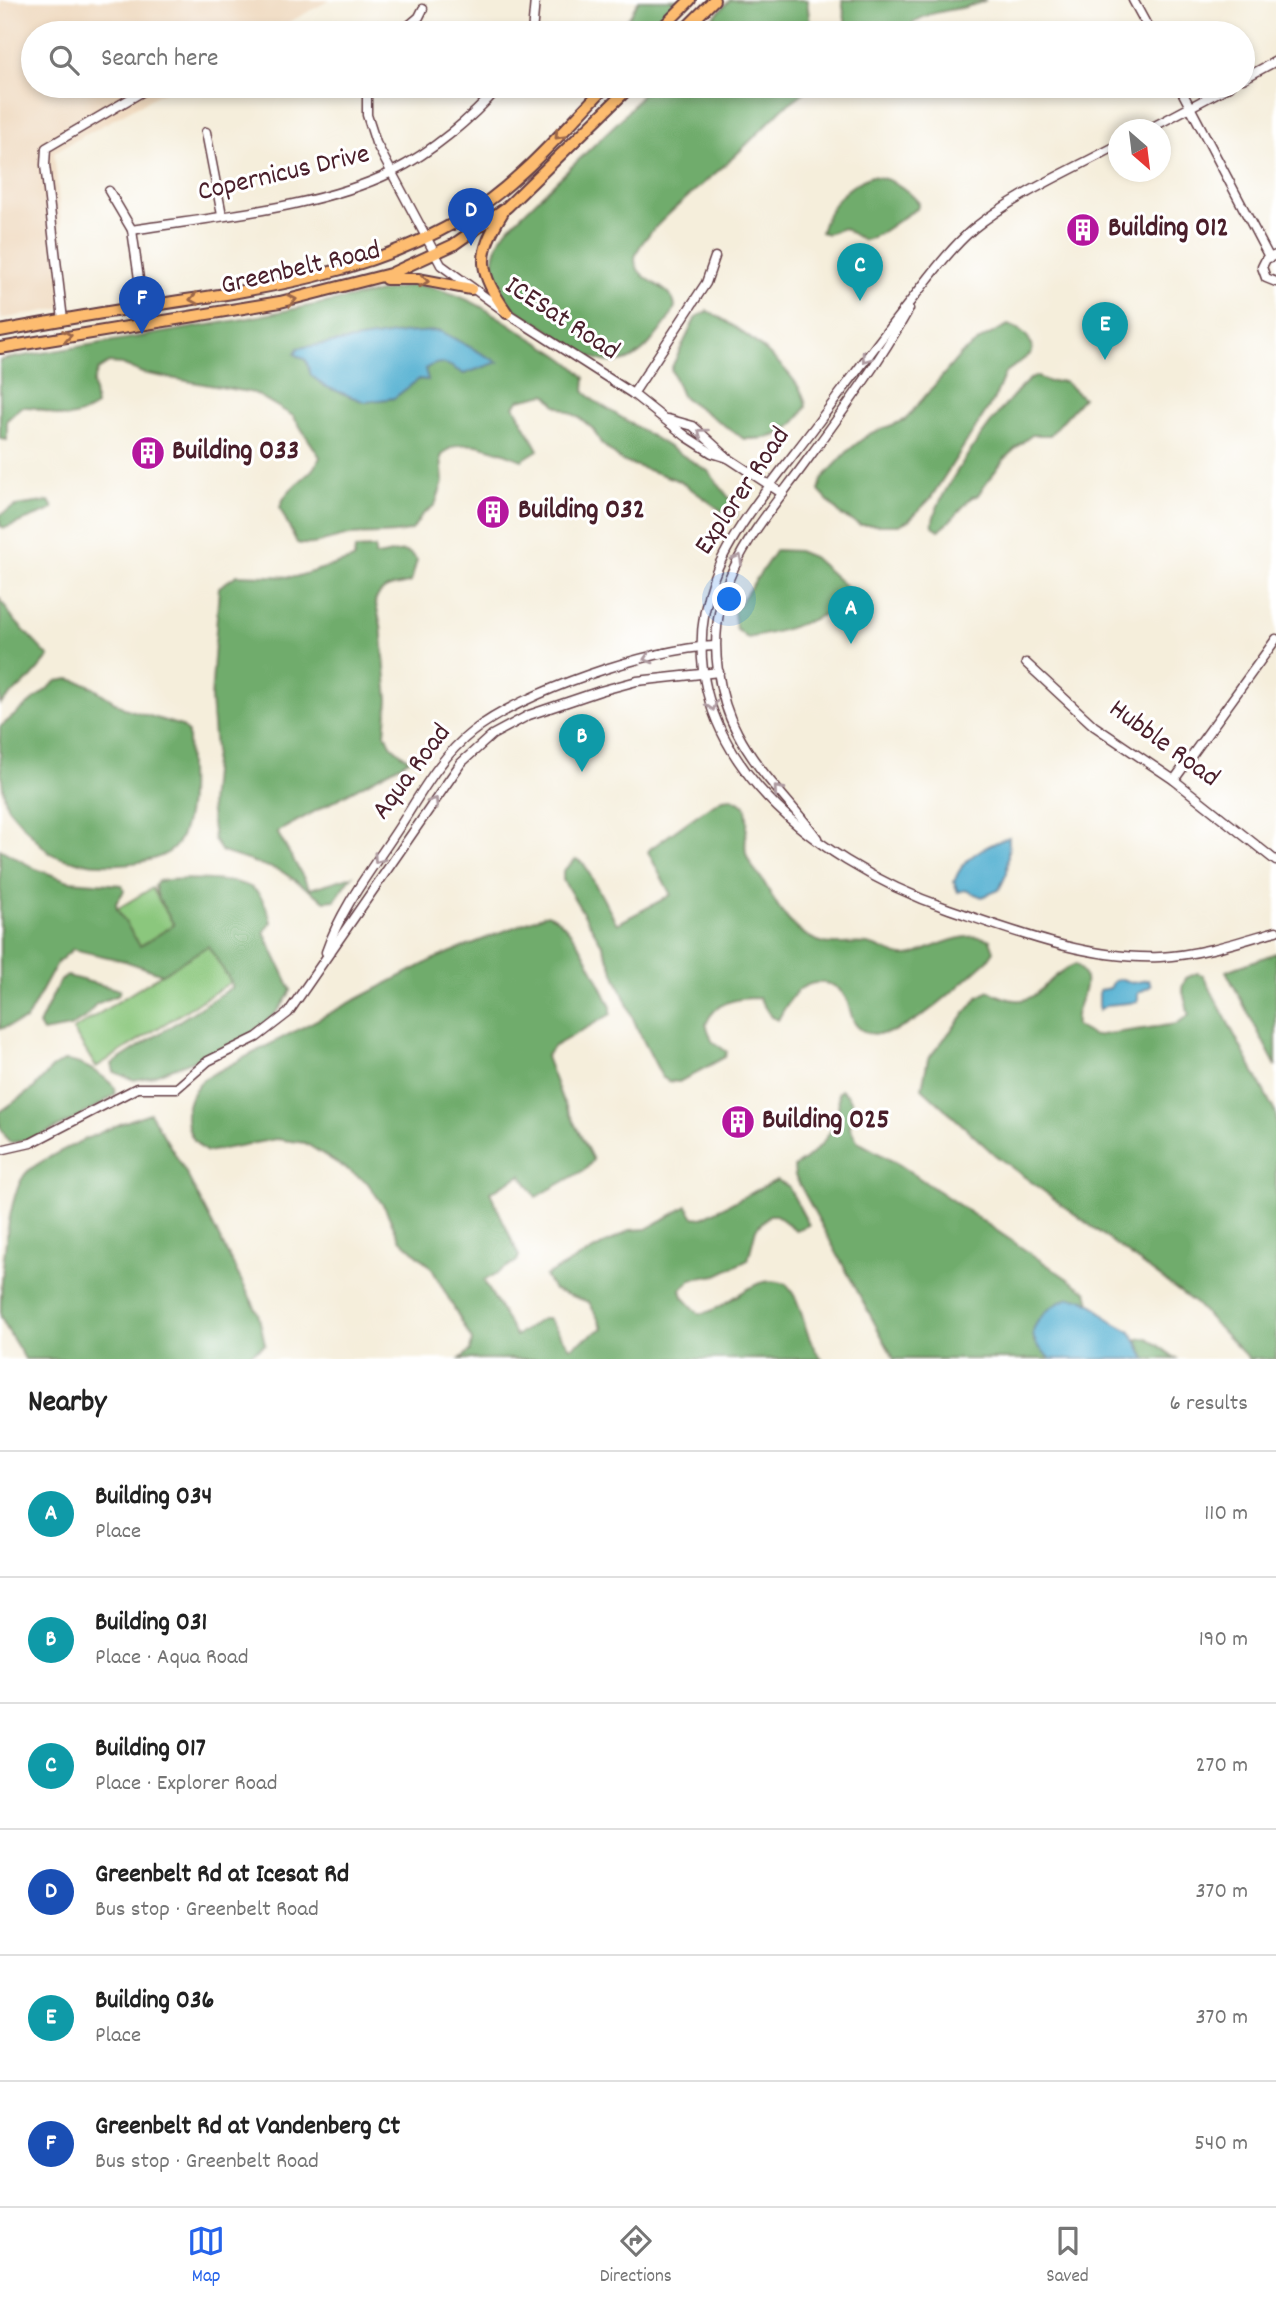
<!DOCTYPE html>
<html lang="en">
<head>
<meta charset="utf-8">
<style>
  body { margin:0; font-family:Dekko,sans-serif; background:#f6f6f6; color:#222 }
  .compass { position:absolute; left:1108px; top:119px; width:63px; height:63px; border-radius:50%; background:#fff; box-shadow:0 4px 10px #0003; rotate:152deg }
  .you { position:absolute; left:730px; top:600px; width:24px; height:24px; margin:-18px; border:5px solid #fff; border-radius:50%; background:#1a73e8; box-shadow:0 0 0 10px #1a73e833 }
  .badge { display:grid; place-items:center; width:46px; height:46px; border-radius:50%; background:#2563eb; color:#fff; font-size:23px; font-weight:700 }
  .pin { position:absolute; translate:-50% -58px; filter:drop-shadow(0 2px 4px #0008) }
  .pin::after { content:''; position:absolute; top:37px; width:24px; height:21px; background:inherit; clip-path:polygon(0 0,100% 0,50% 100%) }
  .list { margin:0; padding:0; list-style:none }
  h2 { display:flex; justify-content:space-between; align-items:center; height:91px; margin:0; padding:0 28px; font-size:30px }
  h2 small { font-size:23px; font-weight:400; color:#767676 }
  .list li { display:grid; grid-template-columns:46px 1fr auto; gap:21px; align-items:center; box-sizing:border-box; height:126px; padding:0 28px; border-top:2px solid #e0e0e0 }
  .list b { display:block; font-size:26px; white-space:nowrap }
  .list p { margin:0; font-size:23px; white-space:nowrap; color:#767676 }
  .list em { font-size:23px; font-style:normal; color:#767676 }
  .icon { flex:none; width:38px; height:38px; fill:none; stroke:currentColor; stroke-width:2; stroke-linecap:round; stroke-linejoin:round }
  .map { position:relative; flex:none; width:1276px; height:1359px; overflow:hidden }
  .search { position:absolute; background:#fff; box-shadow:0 4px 10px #0003; left:21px; right:21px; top:21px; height:77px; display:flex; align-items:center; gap:18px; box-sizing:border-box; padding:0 24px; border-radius:38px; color:#767676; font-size:26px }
  .sheet { height:847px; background:#fff }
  nav { display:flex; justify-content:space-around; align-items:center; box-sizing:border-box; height:98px; border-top:2px solid #e0e0e0; background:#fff; font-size:19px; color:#767676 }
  nav a { display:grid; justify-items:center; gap:4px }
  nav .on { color:#2563eb }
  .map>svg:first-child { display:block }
  .built { fill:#eed7bb }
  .green { fill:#8bc77d; stroke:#6a7354; stroke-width:2 }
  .forest { fill:#70ac6c; stroke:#5d664c; stroke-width:2; fill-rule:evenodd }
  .water { fill:#54b1d2; stroke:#4f687e; stroke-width:2 }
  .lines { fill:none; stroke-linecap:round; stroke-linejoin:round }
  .minor-casing { stroke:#643e45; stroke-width:11 }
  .major-casing { stroke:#643e45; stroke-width:14 }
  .minor { stroke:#fff; stroke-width:8 }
  .major { stroke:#fdbc70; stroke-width:10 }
  .oneway { stroke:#9b664a }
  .oneway2 { stroke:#ae9aa0 }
  .labels { text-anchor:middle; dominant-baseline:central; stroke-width:6; stroke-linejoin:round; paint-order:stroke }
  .street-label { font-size:28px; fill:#4a1f2b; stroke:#fff }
  .poi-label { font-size:28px; font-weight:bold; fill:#4a1f2b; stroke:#fff; text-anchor:start }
</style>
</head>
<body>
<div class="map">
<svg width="1276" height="1359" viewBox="0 0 1276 1359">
  <rect width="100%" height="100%" fill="#fff"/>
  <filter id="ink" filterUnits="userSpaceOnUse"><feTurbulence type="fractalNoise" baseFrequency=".0143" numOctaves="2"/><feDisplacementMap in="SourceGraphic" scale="14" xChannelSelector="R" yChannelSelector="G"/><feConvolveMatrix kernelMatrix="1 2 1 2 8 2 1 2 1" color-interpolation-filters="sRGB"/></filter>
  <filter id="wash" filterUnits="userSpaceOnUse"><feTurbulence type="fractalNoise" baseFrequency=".00686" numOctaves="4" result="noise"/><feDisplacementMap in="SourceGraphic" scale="28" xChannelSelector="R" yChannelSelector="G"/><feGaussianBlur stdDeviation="1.57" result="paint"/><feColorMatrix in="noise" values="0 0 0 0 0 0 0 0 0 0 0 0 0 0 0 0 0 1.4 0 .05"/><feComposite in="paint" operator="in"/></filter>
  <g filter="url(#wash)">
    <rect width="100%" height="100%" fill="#f5eedb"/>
    <path class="built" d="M0 0H330L269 33H33V86H174L54 152 69 307 0 319Z"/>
    <g class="green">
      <path d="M152 888 174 925 140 946 117 909Z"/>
      <path d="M208 945 231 982 96 1067 73 1030Z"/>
    </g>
    <g class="forest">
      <path d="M639 0H677L644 33H630L626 22Z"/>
      <path d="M730 0H807L811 33H698Z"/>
      <path d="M842 0H986C960 14 920 6 905 33H847Z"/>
      <path d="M649 86H810C803 96 790 101 781 110 763 128 746 146 727 163 709 180 634 237 635 260 637 284 672 283 675 307 670 320 660 331 651 342 615 385 580 350 544 327 529 317 506 307 498 291 488 273 494 245 506 230L623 117Z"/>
      <path d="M872 176C892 179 905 187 919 203L917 209C900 217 881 237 863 240L843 228 827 234 821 232C828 206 846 185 872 176Z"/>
      <path d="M414 285C459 289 491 312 528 336 549 349 569 359 585 378L584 391 593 400 708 471 737 508V516L730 517 680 481 622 461 601 443 593 429 580 418 556 405 546 394 519 400 514 406 538 450 522 460C500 452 458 431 441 457L443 482 435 505 422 515 412 530C391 536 373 533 351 535 334 537 314 548 297 543L280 508C285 485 313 478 320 457L293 416 254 393 142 373 122 364 109 363 98 370 93 383 96 406C58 431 53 405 21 407L7 420V440L0 439V360L244 319ZM439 331 497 362 464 374C450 363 441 358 425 369L428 380 419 379 394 398 365 402 324 386 311 375 306 360 295 354 299 348 402 333Z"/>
      <path d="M707 311C735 323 804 375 806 407 789 435 777 439 744 439L682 396 671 369 696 317Z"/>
      <path d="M1008 325C1022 329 1033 338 1032 353L1005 373 995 397 930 499 909 520 899 525H860L841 515 819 491 822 479 849 450 869 434 905 420 961 354 983 338Z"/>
      <path d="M1035 376 1049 382 1064 381 1083 398 1050 435H1032L1024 441 1005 458 977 496 972 497 944 527 939 530 933 526C928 503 1012 387 1035 376Z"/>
      <path d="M49 501 53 508 49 511 5 528 0 526V515L16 506Z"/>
      <path d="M375 548V556C392 555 405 544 417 560L411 582C395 588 384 583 375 601L381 625 388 700 385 734 392 746 409 760 277 832 310 889 352 876 335 900 325 901 281 871 222 852 214 840 210 804 215 751 211 699 219 587 237 575 295 577 354 559 355 549Z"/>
      <path d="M776 550 798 551 813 557 851 591C840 616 774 634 747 638L736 629 734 612Z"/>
      <path d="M0 599 13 619 49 657 31 678 0 704Z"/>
      <path d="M69 679 87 684 124 708 182 726 188 733C188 766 195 815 177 844 160 871 74 868 50 853 46 851 10 811 7 806 0 784 0 752 0 727L57 681Z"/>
      <path d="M732 798 745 805C751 825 743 837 746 853 749 867 759 873 765 884 779 910 794 935 824 943 837 946 853 942 867 944 883 946 897 960 913 955 934 947 968 929 990 940L994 951 987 961C962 982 910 1036 877 1034 870 1034 861 1031 857 1026 850 1019 851 1006 845 997 841 990 837 986 829 984 801 977 789 999 778 1020L771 1017 759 998C737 998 715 1001 706 1024L712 1041 727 1052 725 1057 679 1082 668 1081 662 1077 638 1030 603 946 563 880V871L576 859 584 864 617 924 671 895 648 852 650 849 700 813 722 799Z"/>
      <path d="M0 849 36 869 69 881 122 885 124 891 116 903 117 909 140 946 174 925 158 898 155 886 158 881C177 878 237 878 252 888 263 895 268 910 271 922L264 932 291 990C268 1041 198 1057 150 1077L134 1080 114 1072 112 1064 232 987 231 982 208 946 162 974 125 961 73 949 57 963 26 1020 0 1029Z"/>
      <path d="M547 914C575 922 598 982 611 1007V1014L553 1047 546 1057 562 1099 593 1160 586 1169 536 1197 521 1175 490 1192 519 1256 517 1261 484 1281 516 1336 542 1319H549L570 1348 603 1328 589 1302 554 1290 545 1276 630 1230 646 1229 687 1206 694 1217 702 1218 777 1180 788 1186 809 1225 796 1230 776 1215H769L756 1229 748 1260 717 1275 692 1279 681 1289 683 1297 699 1314C733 1309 751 1271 786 1284 806 1306 801 1335 822 1359H460L470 1351 472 1340 431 1267 399 1238 385 1208 367 1182 305 1143 276 1139 207 1152C179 1135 182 1097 205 1078L434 959Z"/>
      <path d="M1276 953V1066L1226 971Z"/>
      <path d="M1076 964C1099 984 1072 1003 1076 1026L1094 1036 1176 1024 1189 1015 1182 988 1186 978 1197 973 1203 975 1276 1114V1359H1249L1196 1304 995 1155 922 1088 928 1059 978 997 989 991C1039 1018 1037 979 1076 964Z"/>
      <path d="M67 976 120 990 118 995 96 1004 87 1016 70 1027 43 1032 39 1025 59 982Z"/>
      <path d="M64 1061C81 1061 104 1075 115 1088V1094C96 1109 31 1145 9 1142L0 1127V1112L34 1088 52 1068Z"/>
      <path d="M841 1090C859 1103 851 1111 850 1128L858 1142 900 1165 1087 1292 1090 1303 1082 1299 1034 1341 1051 1359H894L795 1176 794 1167C819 1152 843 1125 838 1093Z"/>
      <path d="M150 1113 185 1171 258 1313 265 1344 243 1359H25C17 1345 7 1331 1 1317 0 1290 6 1191 28 1171 50 1153 122 1122 150 1113Z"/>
      <path d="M1148 1338 1177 1359H1146L1137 1339Z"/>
    </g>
    <g class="water">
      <path d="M440 331 498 362 464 374C449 366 443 357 425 369L428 380 419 379 394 398 365 402 324 386 311 375 306 360 295 354 298 348 402 333Z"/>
      <path d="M1009 837 1007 873 999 890 982 897 965 890 958 892 954 882C963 856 984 847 1009 837Z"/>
      <path d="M1122 979 1132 983 1149 980 1151 986 1138 993V1002L1107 1005 1099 1010V990L1110 988 1114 981Z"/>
      <path d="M1069 1298 1082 1299 1095 1306 1109 1320 1131 1332 1146 1359H1051C1047 1354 1039 1349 1036 1343 1024 1324 1055 1303 1069 1298Z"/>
    </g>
  </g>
  <g filter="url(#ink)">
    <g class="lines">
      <g class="minor-casing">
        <g id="minor">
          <path d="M1133 0 1151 33"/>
          <path d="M400 33 419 17 423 9"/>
          <path d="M532 33 535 0"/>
          <path d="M1243 79 1276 61"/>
          <path d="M367 86V115L376 143 441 265 507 313 633 394 687 437 712 453 728 458 783 494"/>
          <path d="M1179 86 1269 257"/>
          <path d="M1147 130 1230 86"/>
          <path d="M206 132 222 215"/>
          <path d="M1118 145C1070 171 1016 194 973 229 950 249 932 274 913 298 881 338 851 379 820 420 787 465 733 526 714 577 656 741 812 862 949 909 1016 932 1088 960 1160 957 1200 955 1238 942 1276 931"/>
          <path d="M109 191 132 230 143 307"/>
          <path d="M132 230C212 217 320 208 392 172 432 152 471 119 500 86"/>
          <path d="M1276 255 1266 259 1262 267 1266 278 1276 282"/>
          <path d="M63 320 45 165 46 148 152 86"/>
          <path d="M633 394 706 283 715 257"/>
          <path d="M668 419 693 426 728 458"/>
          <path d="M1026 663 1094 726 1174 780 1276 861"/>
          <path d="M1174 780 1276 639"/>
          <path d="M817 838C791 802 757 772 737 732 727 714 721 692 718 671 705 580 759 527 808 459 844 410 879 362 909 309"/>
          <path d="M326 952C342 906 372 869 398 829 420 795 440 757 472 732 522 692 651 648 715 646"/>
          <path d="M0 1150 31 1143 137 1088H177L208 1061 257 1037 288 1013 461 763 492 735 529 715 600 691 637 681 719 672"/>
        </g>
      </g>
      <g class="major-casing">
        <g id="major">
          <path d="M657 33 690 0"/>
          <path d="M681 33 714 0"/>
          <path d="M503 212C476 256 478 271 507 313"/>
          <path d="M386 279H418L471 289"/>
          <path d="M0 331C49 322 98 313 147 306 254 290 362 276 458 221 515 188 561 133 606 86"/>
          <path d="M0 348 280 302 390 274 453 245 507 207 631 86"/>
        </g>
      </g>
      <use href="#minor" class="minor"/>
      <use href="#major" class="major"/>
    </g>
    <defs><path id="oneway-chevron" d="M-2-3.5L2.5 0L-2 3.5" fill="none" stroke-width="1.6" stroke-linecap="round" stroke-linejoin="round" transform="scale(1.75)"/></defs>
    <g class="oneway">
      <use href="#oneway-chevron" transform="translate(559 135) rotate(134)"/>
      <use href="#oneway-chevron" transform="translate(424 281) rotate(6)"/>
      <use href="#oneway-chevron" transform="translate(194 299) rotate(171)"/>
      <use href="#oneway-chevron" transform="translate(292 300) rotate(-11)"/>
      <use href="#oneway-chevron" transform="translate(67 336) rotate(-9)"/>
    </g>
    <g class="oneway2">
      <use href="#oneway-chevron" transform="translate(866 358) rotate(126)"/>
      <use href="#oneway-chevron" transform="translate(702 433) rotate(-144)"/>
      <use href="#oneway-chevron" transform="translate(738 559) rotate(-60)"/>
      <use href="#oneway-chevron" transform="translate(648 658) rotate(164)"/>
      <use href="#oneway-chevron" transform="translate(712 706) rotate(73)"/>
      <use href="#oneway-chevron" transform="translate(778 790) rotate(-132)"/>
      <use href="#oneway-chevron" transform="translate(434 802) rotate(-56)"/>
      <use href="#oneway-chevron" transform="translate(378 859) rotate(124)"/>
    </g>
  </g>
  <defs>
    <g id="building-disc" transform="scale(1.75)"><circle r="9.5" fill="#b5179e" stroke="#fff"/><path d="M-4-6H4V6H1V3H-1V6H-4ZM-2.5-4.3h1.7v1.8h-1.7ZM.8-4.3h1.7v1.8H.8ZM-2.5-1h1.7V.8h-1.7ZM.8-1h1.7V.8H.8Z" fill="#fff"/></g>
  </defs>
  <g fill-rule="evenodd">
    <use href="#building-disc" x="1083" y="230"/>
    <use href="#building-disc" x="148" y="453"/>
    <use href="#building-disc" x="493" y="512"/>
    <use href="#building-disc" x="738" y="1122"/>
  </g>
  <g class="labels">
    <g class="street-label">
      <text transform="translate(284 175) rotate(-13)">Copernicus Drive</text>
      <text transform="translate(301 270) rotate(-13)">Greenbelt Road</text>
      <text transform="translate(561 320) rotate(33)">ICESat Road</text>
      <text transform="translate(744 492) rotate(-56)">Explorer Road</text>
      <text transform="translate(1163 745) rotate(36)">Hubble Road</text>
      <text transform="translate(413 773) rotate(-53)">Aqua Road</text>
    </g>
    <g class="poi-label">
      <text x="1108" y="230">Building 012</text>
      <text x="172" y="453">Building 033</text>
      <text x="518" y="512">Building 032</text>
      <text x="762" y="1122">Building 025</text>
    </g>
  </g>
</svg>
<svg class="compass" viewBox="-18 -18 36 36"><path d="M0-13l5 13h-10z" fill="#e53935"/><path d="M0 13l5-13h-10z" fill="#767676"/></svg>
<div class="you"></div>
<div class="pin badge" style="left:851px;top:644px;background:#0f9aa8">A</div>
<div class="pin badge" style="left:582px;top:772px;background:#0f9aa8">B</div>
<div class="pin badge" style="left:860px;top:301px;background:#0f9aa8">C</div>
<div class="pin badge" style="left:471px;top:246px;background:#1a4fb4">D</div>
<div class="pin badge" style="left:1105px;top:360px;background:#0f9aa8">E</div>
<div class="pin badge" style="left:142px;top:334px;background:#1a4fb4">F</div>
<div class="search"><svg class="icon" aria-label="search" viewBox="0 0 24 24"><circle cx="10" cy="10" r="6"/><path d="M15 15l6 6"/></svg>Search here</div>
</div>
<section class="sheet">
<h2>Nearby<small>6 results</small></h2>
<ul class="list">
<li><span class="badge" style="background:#0f9aa8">A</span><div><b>Building 034</b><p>Place</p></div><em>110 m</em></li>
<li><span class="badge" style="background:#0f9aa8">B</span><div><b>Building 031</b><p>Place · Aqua Road</p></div><em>190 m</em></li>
<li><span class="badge" style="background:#0f9aa8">C</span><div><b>Building 017</b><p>Place · Explorer Road</p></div><em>270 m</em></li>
<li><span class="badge" style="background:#1a4fb4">D</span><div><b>Greenbelt Rd at Icesat Rd</b><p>Bus stop · Greenbelt Road</p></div><em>370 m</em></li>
<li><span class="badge" style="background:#0f9aa8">E</span><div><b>Building 036</b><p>Place</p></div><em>370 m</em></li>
<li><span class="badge" style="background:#1a4fb4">F</span><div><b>Greenbelt Rd at Vandenberg Ct</b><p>Bus stop · Greenbelt Road</p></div><em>540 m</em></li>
</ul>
</section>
<nav>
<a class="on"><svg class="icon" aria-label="map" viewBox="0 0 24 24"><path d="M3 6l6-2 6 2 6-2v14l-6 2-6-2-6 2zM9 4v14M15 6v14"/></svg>Map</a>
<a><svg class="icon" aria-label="directions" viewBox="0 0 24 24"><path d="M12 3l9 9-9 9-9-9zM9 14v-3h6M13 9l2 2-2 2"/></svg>Directions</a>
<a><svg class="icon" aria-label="saved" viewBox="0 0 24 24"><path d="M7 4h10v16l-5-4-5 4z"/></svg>Saved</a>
</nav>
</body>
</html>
